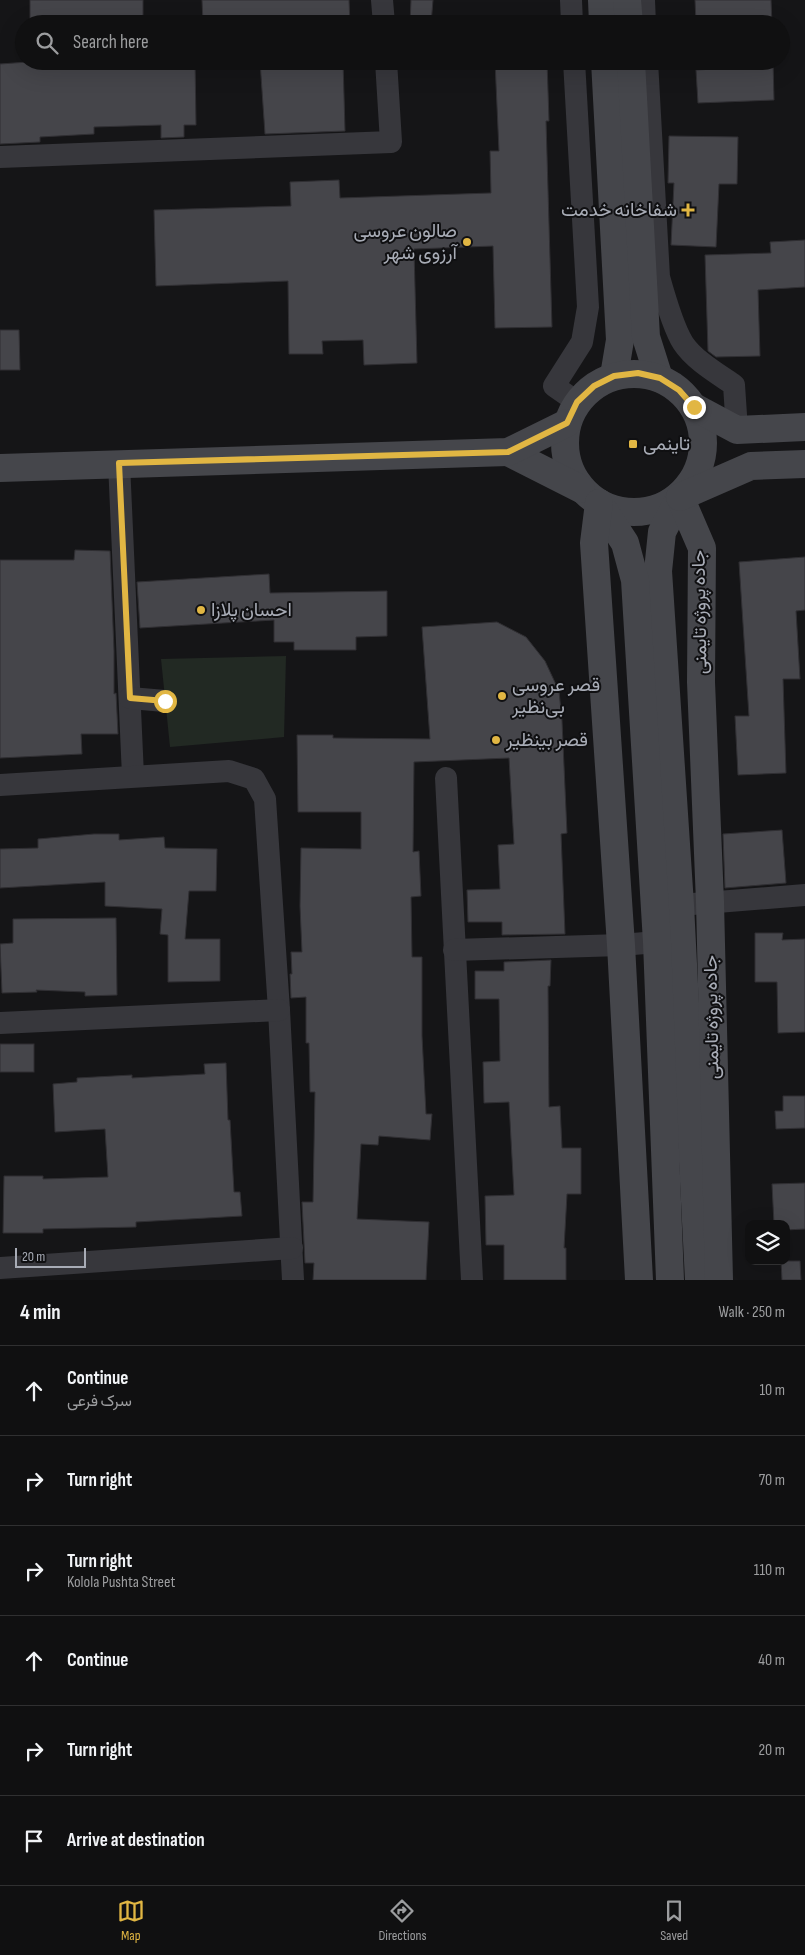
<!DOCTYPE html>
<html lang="en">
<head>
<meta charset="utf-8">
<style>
  body { margin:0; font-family:"Sofia Sans Condensed",Vazirmatn,sans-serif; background:#1e1e1f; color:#f1f3f6 }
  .controls { position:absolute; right:15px; bottom:15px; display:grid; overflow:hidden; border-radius:10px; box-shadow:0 5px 20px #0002 }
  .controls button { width:45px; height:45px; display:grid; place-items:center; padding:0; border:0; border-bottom:1px solid #303031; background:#101011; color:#f1f3f6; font:25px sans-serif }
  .scale { position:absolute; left:15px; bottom:12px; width:71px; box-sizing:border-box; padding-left:5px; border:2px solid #a8acb6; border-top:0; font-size:14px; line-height:18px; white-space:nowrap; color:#a8acb6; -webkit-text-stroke:4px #101012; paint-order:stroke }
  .stop { position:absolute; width:15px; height:15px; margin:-11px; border:4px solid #e1b643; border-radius:50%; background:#fff }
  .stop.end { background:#e1b643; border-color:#fff; box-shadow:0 1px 5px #0008 }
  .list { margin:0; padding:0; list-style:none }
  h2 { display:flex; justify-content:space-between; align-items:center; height:65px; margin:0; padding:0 20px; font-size:21px }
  h2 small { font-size:16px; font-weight:400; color:#9c9d9f }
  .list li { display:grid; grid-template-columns:32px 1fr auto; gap:15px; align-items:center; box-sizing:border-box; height:90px; padding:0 20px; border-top:1px solid #303031 }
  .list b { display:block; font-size:19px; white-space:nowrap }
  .list p { margin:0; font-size:16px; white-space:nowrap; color:#9c9d9f }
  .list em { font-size:16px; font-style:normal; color:#9c9d9f }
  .icon { flex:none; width:28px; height:28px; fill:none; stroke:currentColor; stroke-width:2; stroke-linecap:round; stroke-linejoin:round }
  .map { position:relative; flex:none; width:805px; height:1280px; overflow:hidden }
  .search { position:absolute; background:#101011; box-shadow:0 5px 20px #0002; left:15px; right:15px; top:15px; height:55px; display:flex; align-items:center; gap:12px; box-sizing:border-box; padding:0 18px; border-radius:28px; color:#9c9d9f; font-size:19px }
  .sheet { height:605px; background:#101011 }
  nav { display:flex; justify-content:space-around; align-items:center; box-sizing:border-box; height:70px; border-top:1px solid #303031; background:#101011; font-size:14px; color:#9c9d9f }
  nav a { display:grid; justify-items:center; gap:2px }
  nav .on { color:#e1b643 }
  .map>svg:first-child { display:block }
  .green { fill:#222923 }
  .building { fill:#45454a; stroke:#302f33 }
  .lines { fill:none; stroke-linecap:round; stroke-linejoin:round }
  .street { stroke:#37373c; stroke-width:22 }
  .secondary { stroke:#45464b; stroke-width:28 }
  .route { stroke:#e1b643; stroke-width:6 }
  .poi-dot { fill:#e1b643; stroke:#101012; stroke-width:2 }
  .labels { text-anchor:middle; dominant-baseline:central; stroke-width:4; stroke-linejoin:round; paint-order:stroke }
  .poi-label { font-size:19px; fill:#a8acb6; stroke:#101012; text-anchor:start }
  .street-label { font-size:19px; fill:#a8acb6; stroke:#101012 }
</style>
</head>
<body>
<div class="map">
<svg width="805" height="1280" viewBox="0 0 805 1280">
  <rect width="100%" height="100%" fill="#151517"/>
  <path class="green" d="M286 656 284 737 170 747 161 659Z"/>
  <g class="building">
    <rect x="30" y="0" width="113" height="24"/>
    <path d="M202 0H349L350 24H203Z"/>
    <path d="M411 0H433L431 24H410Z"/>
    <path d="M695 0H771L772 24H696Z"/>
    <path d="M42 61H195L196 125H184V137L161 138V125L94 127V134L40 137V142L0 144V64Z"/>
    <path d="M260 61H343L345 131 265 134Z"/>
    <path d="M495 61H547L549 121H546L552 327 495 328 493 246 414 249 417 363 364 365 363 340 322 341 323 354H289L288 281 156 286 154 210 291 206 290 182 339 180 340 198 491 193 490 151H499Z"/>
    <path d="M733 61H773L774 100 698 103 696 70 734 68Z"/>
    <path d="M669 136 738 137 737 184H719L716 247 671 245 674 183H668Z"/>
    <path d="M805 240V287L758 290 760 356 716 357 708 351 705 255 771 253 770 242Z"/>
    <path d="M0 330H19L20 370H0Z"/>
    <path d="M75 550 110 551 114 651V694L116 693 118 734H81L82 754 0 758V560H74Z"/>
    <path d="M805 557V610L796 611 800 679H783L786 773 738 775 735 716H749L739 562Z"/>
    <path d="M269 574 270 593 387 591V636L356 637V650H294V642H274V620L140 628 137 582Z"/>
    <path d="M497 622 526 637 545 661 559 691 562 721 567 833 561 834 565 934 502 935V922H468L467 890 500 889 498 845 514 844 509 758 414 762 413 852 419 851 421 896 411 897 412 957H422V1036L426 1114H432L430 1140 379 1136 378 1145 361 1144 357 1219 429 1222 426 1280H313L314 1263H305L302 1202H313L315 1092H310L309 1043H306V997L291 998 290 974H292L291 952H302L300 906 301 848 361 849V812H298L297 735H333V738L430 739 422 627Z"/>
    <path d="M782 830 786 883 725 888 723 834Z"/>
    <path d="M94 834H119V840L164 837 165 848 217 849 216 891H189L185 939H220V981L168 982V935L160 934 162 909 105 906V882L0 888V849L38 848V839Z"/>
    <path d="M116 918 117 995 85 996V992L36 990 37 992 2 993 0 944 13 943V919Z"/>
    <path d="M755 933H783L782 940 805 939V1032L778 1033 777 982H755Z"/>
    <path d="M551 960 550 986H548L549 1107 560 1106 562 1148H581V1194H567L564 1248H566V1280H504V1245H486L485 1196 514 1195 509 1102 484 1103 483 1062 500 1061 499 999H475V971H504V962Z"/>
    <rect x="0" y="1044" width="34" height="28"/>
    <path d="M226 1063 228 1120H230L234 1192H240L242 1216 136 1222V1227L43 1229V1233H3L4 1176H43V1179L108 1177 105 1129 55 1132 53 1084 77 1082V1078L132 1075V1078L205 1074 204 1064Z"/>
    <path d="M783 1096H805V1128L776 1129 775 1111H783Z"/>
    <path d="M805 1183V1229L786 1230V1224H774L772 1184Z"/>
    <path d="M781 1261H800L801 1280H782Z"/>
  </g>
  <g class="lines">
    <g class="street">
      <path d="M382 0 384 24"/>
      <path d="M571 0 572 24"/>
      <path d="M644 0 645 24"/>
      <path d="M574 61 588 307 582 342 554 386 577 402"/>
      <path d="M647 61 659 277C664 295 673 327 683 343 694 360 718 374 734 385L737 430"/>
      <path d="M0 157 391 142 386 61"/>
      <path d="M119 463 133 776"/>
      <path d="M130 698 165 701"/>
      <path d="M446 778 472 1280"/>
      <path d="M0 785 229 771 254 779 265 799 279 1010 293 1280"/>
      <path d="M680 905 805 895"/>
      <path d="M454 950 621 945 657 942"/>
      <path d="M0 1023 279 1010"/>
      <path d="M0 1268 292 1248"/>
    </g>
    <g class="secondary">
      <path d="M602 0 603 24"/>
      <path d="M627 0 629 24"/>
      <path d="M605 61 620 340 614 376"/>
      <path d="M631 61 646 337 659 378"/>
      <circle cx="634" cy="443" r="69"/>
      <path d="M694 407 737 430 805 427"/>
      <path d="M508 452 581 489"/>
      <path d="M0 468 508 452 567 423"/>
      <path d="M680 497 662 532 658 571 680 905 699 1280"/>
      <path d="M680 497 702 548 701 682 710 902 719 1280"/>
      <path d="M680 497 751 466 805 464"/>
      <path d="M599 503 625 543 635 580 657 942 670 1280"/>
      <path d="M599 503 594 543 621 945 639 1280"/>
    </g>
  </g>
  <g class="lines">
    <path class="route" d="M165 701 130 698 119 463 508 452 567 423 577 402 594 386 614 376 638 373 660 378 679 390 694 407"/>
  </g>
  <g class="poi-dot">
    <path d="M685.5 202.5h5v5h5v5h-5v5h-5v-5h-5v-5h5z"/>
    <circle cx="467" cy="242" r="5"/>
    <rect x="628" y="439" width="10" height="10" rx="2.5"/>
    <circle cx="201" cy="610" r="5"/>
    <circle cx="502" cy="696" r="5"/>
    <circle cx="496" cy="740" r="5"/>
  </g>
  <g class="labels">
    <g class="poi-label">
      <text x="677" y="210" text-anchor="end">شفاخانه خدمت</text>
      <text x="457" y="231" text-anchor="end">صالون عروسی<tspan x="457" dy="22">آرزوی شهر</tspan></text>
      <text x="643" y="444">تاینمی</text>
      <text x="211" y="610">احسان پلازا</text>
      <text x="512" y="685">قصر عروسی<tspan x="512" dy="22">بی‌نظیر</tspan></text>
      <text x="506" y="740">قصر بینظیر</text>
    </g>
    <g class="street-label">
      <text transform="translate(700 612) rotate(-91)">جاده پروژه تایمنی</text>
      <text transform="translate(712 1017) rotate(-91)">جاده پروژه تایمنی</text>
    </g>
  </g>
</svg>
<div class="controls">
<button><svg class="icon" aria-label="layers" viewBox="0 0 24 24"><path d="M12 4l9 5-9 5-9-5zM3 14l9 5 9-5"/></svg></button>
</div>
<div class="scale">20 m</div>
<div class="stop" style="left:165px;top:701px"></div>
<div class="stop end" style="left:694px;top:407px"></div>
<div class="search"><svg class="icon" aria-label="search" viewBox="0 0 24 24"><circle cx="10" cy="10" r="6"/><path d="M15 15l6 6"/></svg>Search here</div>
</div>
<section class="sheet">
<h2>4 min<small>Walk · 250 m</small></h2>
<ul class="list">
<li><svg class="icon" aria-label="ahead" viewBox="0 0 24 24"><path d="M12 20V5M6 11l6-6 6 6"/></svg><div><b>Continue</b><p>سرک فرعی</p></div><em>10 m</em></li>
<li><svg class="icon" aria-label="right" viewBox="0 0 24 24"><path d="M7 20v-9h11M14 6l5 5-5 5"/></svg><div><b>Turn right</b></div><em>70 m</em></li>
<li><svg class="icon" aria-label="right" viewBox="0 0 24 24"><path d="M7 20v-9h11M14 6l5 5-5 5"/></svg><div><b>Turn right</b><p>Kolola Pushta Street</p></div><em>110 m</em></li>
<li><svg class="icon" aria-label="ahead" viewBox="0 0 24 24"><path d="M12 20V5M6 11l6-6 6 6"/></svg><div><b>Continue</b></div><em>40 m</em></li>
<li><svg class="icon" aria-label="right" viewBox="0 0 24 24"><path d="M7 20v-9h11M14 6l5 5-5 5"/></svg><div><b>Turn right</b></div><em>20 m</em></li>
<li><svg class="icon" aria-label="arrive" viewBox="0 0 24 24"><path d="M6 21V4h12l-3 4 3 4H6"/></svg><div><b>Arrive at destination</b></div></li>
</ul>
</section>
<nav>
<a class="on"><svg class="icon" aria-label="map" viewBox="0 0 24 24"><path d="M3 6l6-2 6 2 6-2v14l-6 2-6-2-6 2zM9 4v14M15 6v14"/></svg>Map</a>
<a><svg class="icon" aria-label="directions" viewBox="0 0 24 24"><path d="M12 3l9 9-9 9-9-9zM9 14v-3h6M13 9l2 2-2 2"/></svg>Directions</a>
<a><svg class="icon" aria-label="saved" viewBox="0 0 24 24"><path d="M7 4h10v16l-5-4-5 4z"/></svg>Saved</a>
</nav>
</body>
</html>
